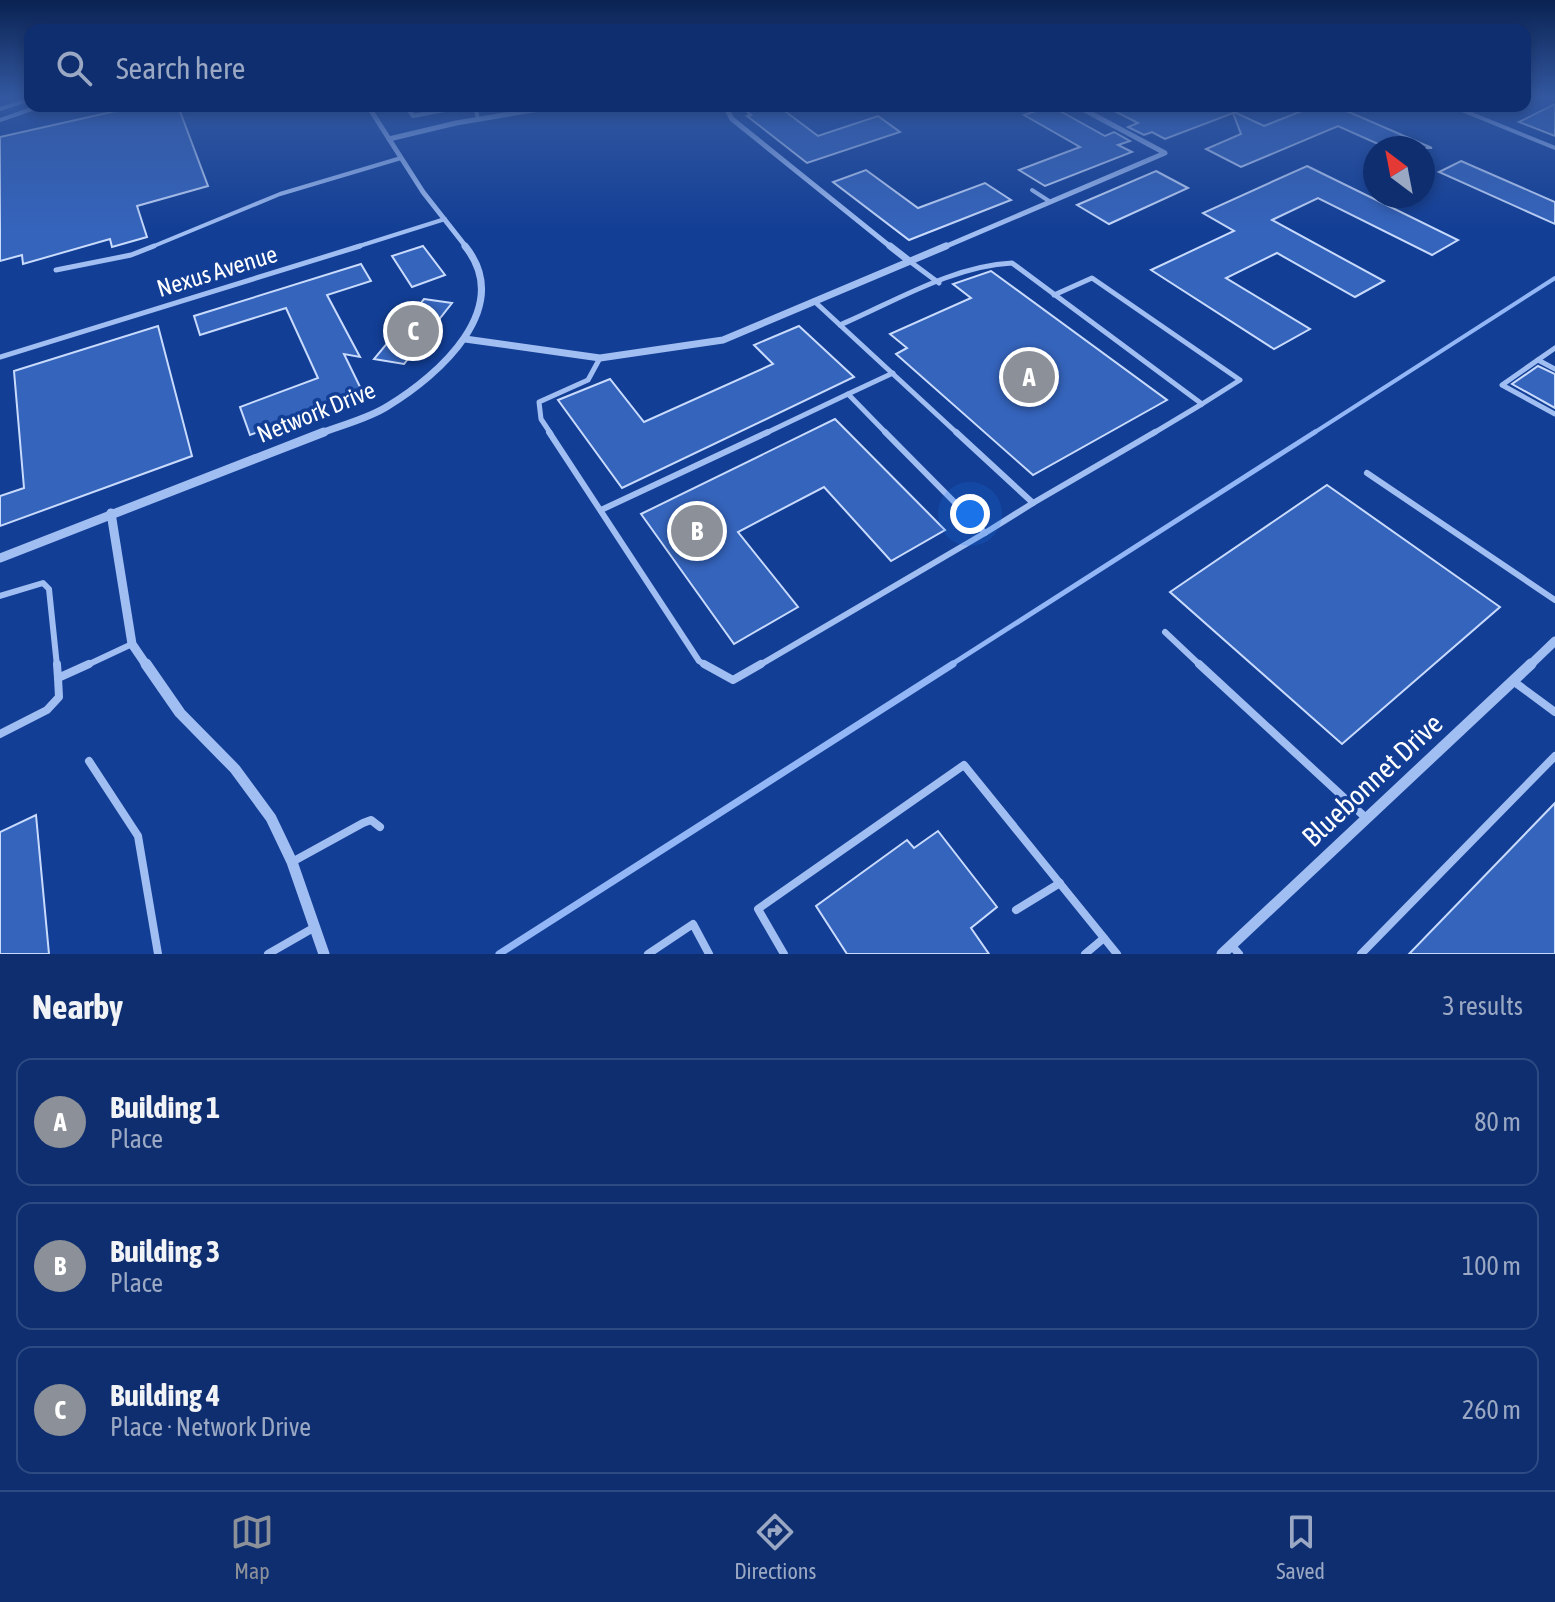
<!DOCTYPE html>
<html lang="en">
<head>
<meta charset="utf-8">
<style>
  body { margin:0; font-family:"Asap Condensed",sans-serif; background:#1c3a78; color:#f1f3f6 }
  .compass { position:absolute; left:1363px; top:136px; width:72px; height:72px; border-radius:50%; background:#0e2e70; box-shadow:0 4px 12px #0003; rotate:328deg }
  .you { position:absolute; left:970px; top:514px; width:28px; height:28px; margin:-20px; border:6px solid #fff; border-radius:50%; background:#1a73e8; box-shadow:0 0 0 12px #1a73e833 }
  .badge { display:grid; place-items:center; width:52px; height:52px; border-radius:50%; background:#8c9099; color:#fff; font-size:26px; font-weight:700 }
  .pin { position:absolute; translate:-50% -50%; border:4px solid #fff; box-shadow:0 2px 8px #0006 }
  .list { margin:0; padding:0; list-style:none }
  h2 { display:flex; justify-content:space-between; align-items:center; height:104px; margin:0; padding:0 32px; font-size:34px }
  h2 small { font-size:26px; font-weight:400; color:#9ba8c3 }
  .list li { display:grid; grid-template-columns:52px 1fr auto; gap:24px; align-items:center; box-sizing:border-box; height:128px; margin:0 16px 16px; padding:0 16px; border:2px solid #2e4a83; border-radius:16px }
  .list b { display:block; font-size:30px; white-space:nowrap }
  .list p { margin:0; font-size:26px; white-space:nowrap; color:#9ba8c3 }
  .list em { font-size:26px; font-style:normal; color:#9ba8c3 }
  .icon { flex:none; width:44px; height:44px; fill:none; stroke:currentColor; stroke-width:2; stroke-linecap:round; stroke-linejoin:round }
  .map { position:relative; flex:none; width:1555px; height:954px; overflow:hidden }
  .search { position:absolute; background:#0e2e70; box-shadow:0 4px 12px #0003; left:24px; right:24px; top:24px; height:88px; display:flex; align-items:center; gap:20px; box-sizing:border-box; padding:0 28px; border-radius:16px; color:#9ba8c3; font-size:30px }
  .sheet { height:536px; background:#0e2e70 }
  nav { display:flex; justify-content:space-around; align-items:center; box-sizing:border-box; height:112px; border-top:2px solid #2e4a83; background:#0e2e70; font-size:22px; color:#9ba8c3 }
  nav a { display:grid; justify-items:center; gap:4px }
  nav .on { color:#8c9099 }
  .map>svg:first-child { display:block }
  .lines { fill:none; stroke-linecap:round; stroke-linejoin:round }
  .stream-far2 { stroke:#93b7f6; stroke-width:4 }
  .stream-far1 { stroke:#93b7f6; stroke-width:5 }
  .stream { stroke:#93b7f6; stroke-width:7 }
  .building { fill:#3564bc; stroke:#c9dbfd; stroke-width:2 }
  .service-far3 { stroke:#a1bef3; stroke-width:4 }
  .service-far2 { stroke:#a1bef3; stroke-width:5 }
  .service-far1 { stroke:#a1bef3; stroke-width:6 }
  .service { stroke:#a1bef3; stroke-width:8 }
  .minor-far3 { stroke:#a1bef3; stroke-width:5 }
  .minor-far2 { stroke:#a1bef3; stroke-width:7 }
  .minor-far1 { stroke:#a1bef3; stroke-width:9 }
  .minor { stroke:#a1bef3; stroke-width:11 }
  .labels { text-anchor:middle; dominant-baseline:central; stroke-width:7; stroke-linejoin:round; paint-order:stroke }
  .street-label { font-size:24px; fill:#fff; stroke:#123e95 }
  .near-street-label { font-size:28px; fill:#fff; stroke:#123e95 }
</style>
</head>
<body>
<div class="map">
<svg width="1555" height="954" viewBox="0 0 1555 954">
  <rect width="100%" height="100%" fill="#123e95"/>
  <g class="lines">
    <path class="stream-far2" d="M1312 434 1555 278"/>
    <path class="stream-far1" d="M949 666 1315 432"/>
    <path class="stream" d="M499 954 953 664"/>
  </g>
  <g class="building">
    <path d="M1555 104V136L1519 122Z"/>
    <path d="M138 106H178L208 186 137 206 147 237 112 247 110 239 23 264 22 255 0 261V137Z"/>
    <path d="M740 106H778L818 136 878 116 900 132 807 163 747 116 751 115Z"/>
    <path d="M1051 106 1105 136 1114 132 1130 141 1118 145 1132 152 1045 186 1019 170 1080 147 1024 115Z"/>
    <path d="M1105 106H1248L1234 112 1264 126 1314 106H1335L1432 148H1387L1338 126 1241 167 1206 149 1241 134 1233 113 1165 139 1152 132 1144 135 1128 127 1138 123Z"/>
    <path d="M1461 161 1555 202V224L1439 172Z"/>
    <path d="M1307 166 1458 240 1432 255 1318 198 1272 220 1384 281 1355 297 1277 253 1226 278 1310 329 1274 349 1151 270 1234 231 1203 213Z"/>
    <path d="M866 170 918 208 985 183 1011 200 909 240 833 182Z"/>
    <path d="M1156 171 1188 188 1109 224 1077 205Z"/>
    <path d="M423 246 445 275 412 287 392 256Z"/>
    <path d="M361 264 371 281 327 295 360 357 344 354 363 393 250 435 240 407 318 378 286 308 200 335 194 316Z"/>
    <path d="M991 271 1167 400 1033 475 896 354 907 348 890 334 971 298 953 284Z"/>
    <path d="M424 299 452 303 404 364 374 359Z"/>
    <path d="M158 326 192 456 0 526V496L24 488 14 371Z"/>
    <path d="M799 326 854 377 622 488 558 400 610 379 644 422 773 364 754 345Z"/>
    <path d="M1538 366 1555 374V408L1512 384Z"/>
    <path d="M835 419 945 530 891 561 824 487 738 532 798 607 734 644 641 514Z"/>
    <path d="M1327 485 1500 607 1342 744 1170 592Z"/>
    <path d="M1555 803V954H1409Z"/>
    <path d="M36 815 49 954H0V832Z"/>
    <path d="M938 831 997 907 971 928 989 954H847L816 906 907 840 914 848Z"/>
  </g>
  <g class="lines">
    <g class="service-far3">
      <path d="M406 106 413 116 466 106"/>
      <path d="M475 106 478 119"/>
      <path d="M1452 106 1555 148"/>
      <path d="M0 109 30 99"/>
      <path d="M0 120 40 106"/>
      <path d="M1032 190 1049 201"/>
      <path d="M149 248 280 194 401 158"/>
      <path d="M353 248 445 219"/>
    </g>
    <g class="service-far2">
      <path d="M908 260 939 283"/>
      <path d="M56 270 131 255 154 246"/>
      <path d="M1054 295 1092 278 1240 380 1202 404"/>
      <path d="M814 301 958 434"/>
      <path d="M840 325C894 302 952 266 1012 263L1202 404 1152 434"/>
      <path d="M1555 348 1502 385 1555 414"/>
      <path d="M0 357 360 246"/>
      <path d="M1538 360 1555 369"/>
      <path d="M848 394 893 373"/>
      <path d="M551 434 541 419 539 402 588 380 600 358"/>
      <path d="M764 434 848 394 887 434"/>
    </g>
    <g class="service-far1">
      <path d="M549 432 699 661 707 666"/>
      <path d="M956 432 1033 503 985 533"/>
      <path d="M1367 473 1555 600"/>
      <path d="M1033 503 1155 432"/>
      <path d="M601 510 768 432"/>
      <path d="M0 596 43 583 49 589 57 666"/>
      <path d="M1165 632 1201 666"/>
      <path d="M85 666 132 644"/>
      <path d="M758 666 985 533 885 432"/>
    </g>
    <g class="service">
      <path d="M57 664 58 678"/>
      <path d="M704 664 733 680 761 664"/>
      <path d="M1199 664 1366 818"/>
      <path d="M1513 681 1555 712"/>
      <path d="M0 734 47 710 59 697 58 678 89 664"/>
      <path d="M89 761 138 836 158 954"/>
      <path d="M292 862 363 823 371 820 380 827"/>
      <path d="M1016 910 1060 883"/>
      <path d="M1231 945 1239 954"/>
      <path d="M268 954 315 927"/>
      <path d="M648 954 693 924 709 954"/>
      <path d="M784 954 758 909 964 765 1117 954"/>
      <path d="M1085 954 1104 938"/>
      <path d="M1361 954 1555 756"/>
    </g>
    <g class="minor-far3">
      <path d="M368 106 423 192 467 248"/>
      <path d="M725 106 732 119 892 248"/>
      <path d="M389 139 456 123 557 106"/>
      <path d="M942 248 1165 153 1077 106"/>
    </g>
    <g class="minor-far2">
      <path d="M890 246 908 260"/>
      <path d="M465 339 600 358 723 340 946 246"/>
      <path d="M319 434C341 425 368 419 388 406 439 375 515 308 465 246"/>
    </g>
    <g class="minor-far1">
      <path d="M111 513 132 644 147 666"/>
      <path d="M0 558 324 432"/>
      <path d="M1529 666 1555 641"/>
    </g>
    <g class="minor">
      <path d="M146 664 180 713 235 769 271 818 292 862 324 954"/>
      <path d="M1222 954 1531 664"/>
    </g>
  </g>
  <linearGradient id="sky" x2="0" y2="1"><stop stop-color="#0a2252"/><stop offset="0.42" stop-color="#3358a0"/><stop offset="1" stop-color="#3358a0" stop-opacity="0"/></linearGradient>
  <rect width="1555" height="231" fill="url(#sky)"/>
  <g class="labels">
    <g class="street-label">
      <text transform="translate(217 271) rotate(-17)">Nexus Avenue</text>
      <text transform="translate(316 412) rotate(-22)">Network Drive</text>
    </g>
    <g class="near-street-label">
      <text transform="translate(1372 780) rotate(-43)">Bluebonnet Drive</text>
    </g>
  </g>
</svg>
<svg class="compass" viewBox="-18 -18 36 36"><path d="M0-13l5 13h-10z" fill="#e53935"/><path d="M0 13l5-13h-10z" fill="#9ba8c3"/></svg>
<div class="you"></div>
<div class="pin badge" style="left:1029px;top:377px">A</div>
<div class="pin badge" style="left:697px;top:531px">B</div>
<div class="pin badge" style="left:413px;top:331px">C</div>
<div class="search"><svg class="icon" aria-label="search" viewBox="0 0 24 24"><circle cx="10" cy="10" r="6"/><path d="M15 15l6 6"/></svg>Search here</div>
</div>
<section class="sheet">
<h2>Nearby<small>3 results</small></h2>
<ul class="list">
<li><span class="badge">A</span><div><b>Building 1</b><p>Place</p></div><em>80 m</em></li>
<li><span class="badge">B</span><div><b>Building 3</b><p>Place</p></div><em>100 m</em></li>
<li><span class="badge">C</span><div><b>Building 4</b><p>Place · Network Drive</p></div><em>260 m</em></li>
</ul>
</section>
<nav>
<a class="on"><svg class="icon" aria-label="map" viewBox="0 0 24 24"><path d="M3 6l6-2 6 2 6-2v14l-6 2-6-2-6 2zM9 4v14M15 6v14"/></svg>Map</a>
<a><svg class="icon" aria-label="directions" viewBox="0 0 24 24"><path d="M12 3l9 9-9 9-9-9zM9 14v-3h6M13 9l2 2-2 2"/></svg>Directions</a>
<a><svg class="icon" aria-label="saved" viewBox="0 0 24 24"><path d="M7 4h10v16l-5-4-5 4z"/></svg>Saved</a>
</nav>
</body>
</html>
